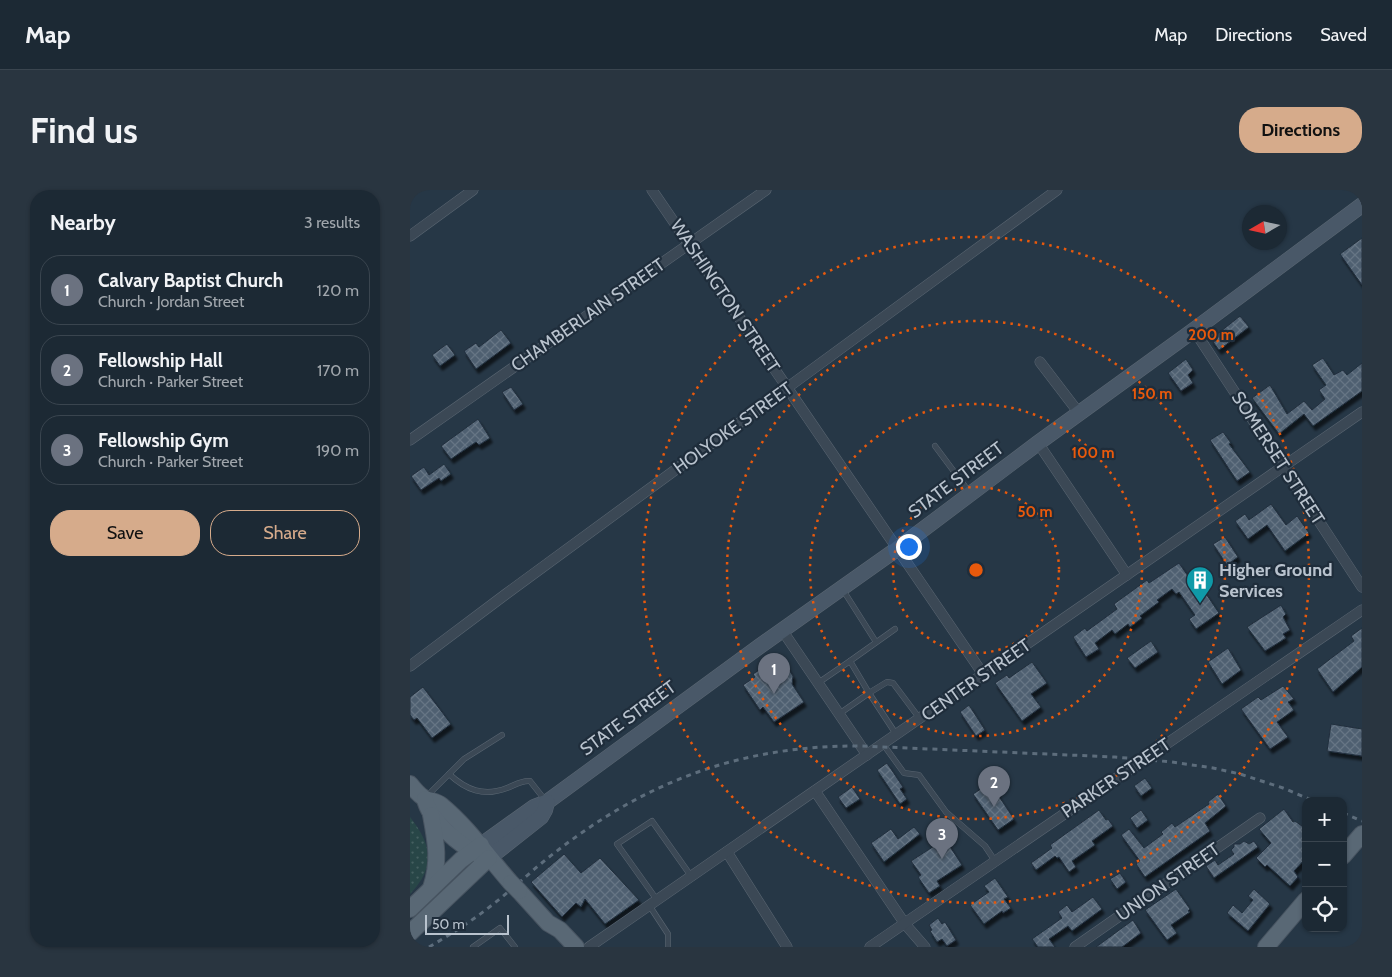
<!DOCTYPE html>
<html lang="en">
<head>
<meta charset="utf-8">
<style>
  body { margin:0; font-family:Cabin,sans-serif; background:#293540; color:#f1f3f6 }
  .controls { position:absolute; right:15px; bottom:15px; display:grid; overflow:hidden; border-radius:10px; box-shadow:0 1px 4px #0004 }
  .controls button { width:45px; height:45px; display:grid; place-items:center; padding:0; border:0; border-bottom:1px solid #3a454f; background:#1c2934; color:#f1f3f6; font:25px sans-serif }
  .compass { position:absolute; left:832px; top:15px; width:45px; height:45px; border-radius:50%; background:#1c2934; box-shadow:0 1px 4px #0004; rotate:261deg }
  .scale { position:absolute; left:15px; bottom:12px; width:84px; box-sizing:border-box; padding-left:5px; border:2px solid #b9c3ce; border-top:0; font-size:14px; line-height:18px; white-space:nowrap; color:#b9c3ce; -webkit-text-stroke:4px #1f2d3b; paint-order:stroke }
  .you { position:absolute; left:498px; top:356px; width:18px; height:18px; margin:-12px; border:4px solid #fff; border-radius:50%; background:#1a73e8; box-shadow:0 0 0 8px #1a73e833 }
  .badge { display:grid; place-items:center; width:32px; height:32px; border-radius:50%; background:#d6ab8b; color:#fff; font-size:16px; font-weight:700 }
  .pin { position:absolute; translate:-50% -41px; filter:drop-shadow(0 1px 2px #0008) }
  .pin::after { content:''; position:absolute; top:26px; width:18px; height:15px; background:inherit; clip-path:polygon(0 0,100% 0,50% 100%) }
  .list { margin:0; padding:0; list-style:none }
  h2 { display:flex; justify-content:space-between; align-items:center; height:65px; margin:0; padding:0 20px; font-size:21px }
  h2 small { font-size:16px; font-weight:400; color:#a0a6ac }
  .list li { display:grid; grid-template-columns:32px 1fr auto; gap:15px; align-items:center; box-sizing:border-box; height:70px; margin:0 10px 10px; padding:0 10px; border:1px solid #3a454f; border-radius:20px }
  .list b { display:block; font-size:19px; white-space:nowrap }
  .list p { margin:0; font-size:16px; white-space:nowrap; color:#a0a6ac }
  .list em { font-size:16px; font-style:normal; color:#a0a6ac }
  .actions { display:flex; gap:10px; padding:15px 20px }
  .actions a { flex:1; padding:11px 0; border:1px solid #d6ab8b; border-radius:20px; text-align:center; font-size:18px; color:#d6ab8b }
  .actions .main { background:#d6ab8b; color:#111 }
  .icon { flex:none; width:28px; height:28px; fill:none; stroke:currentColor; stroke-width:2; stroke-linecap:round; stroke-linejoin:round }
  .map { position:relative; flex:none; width:952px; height:757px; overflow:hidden; border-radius:20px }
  header { display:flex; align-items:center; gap:30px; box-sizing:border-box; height:70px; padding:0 25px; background:#1c2934; border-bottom:1px solid #3a454f }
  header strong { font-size:24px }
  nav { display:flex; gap:28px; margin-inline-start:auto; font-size:18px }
  .intro { display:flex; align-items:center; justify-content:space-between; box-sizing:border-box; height:120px; padding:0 30px }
  h1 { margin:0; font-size:35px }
  .button { padding:12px 22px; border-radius:20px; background:#d6ab8b; color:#111; font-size:18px; font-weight:700 }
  main { display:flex; gap:30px; padding:0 30px }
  aside { flex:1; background:#1c2934; border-radius:20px; box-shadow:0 1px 4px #0004 }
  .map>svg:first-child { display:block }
  .green { fill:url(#green-dots) }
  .building { fill:url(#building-cross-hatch); stroke:#212f3d; filter:url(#shadow) }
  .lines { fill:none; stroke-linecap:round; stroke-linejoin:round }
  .lane-casing { stroke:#5a6672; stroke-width:6 }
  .street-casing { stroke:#5a6672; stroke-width:11 }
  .secondary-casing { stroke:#5a6672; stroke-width:16 }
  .primary-casing { stroke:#485461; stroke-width:18 }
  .lane { stroke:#3b4855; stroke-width:5 }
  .street { stroke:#3b4855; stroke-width:10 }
  .secondary { stroke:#495868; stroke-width:15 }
  .primary { stroke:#596875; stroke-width:16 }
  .rail { stroke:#5d6d7c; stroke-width:3; stroke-dasharray:5 5; stroke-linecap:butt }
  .primary-bridge-casing { stroke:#485461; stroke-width:18; stroke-linecap:butt }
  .primary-bridge { stroke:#596875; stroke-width:16 }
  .ring { fill:none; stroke:#e8590c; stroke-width:2.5; stroke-dasharray:2.5 5 }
  .labels { text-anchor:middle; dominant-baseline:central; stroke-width:4.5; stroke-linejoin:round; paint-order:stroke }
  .street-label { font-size:18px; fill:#b9c3ce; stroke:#1f2d3b }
  .poi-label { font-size:18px; font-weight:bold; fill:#b9c3ce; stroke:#1f2d3b; text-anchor:start }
  .centre { fill:#e8590c; stroke:#1f2d3b; stroke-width:2.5 }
  .ring-label { font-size:15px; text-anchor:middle; font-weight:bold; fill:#e8590c; stroke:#1f2d3b; stroke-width:4.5; stroke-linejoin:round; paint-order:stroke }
</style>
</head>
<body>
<header>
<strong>Map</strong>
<nav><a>Map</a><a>Directions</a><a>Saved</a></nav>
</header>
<div class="intro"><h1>Find us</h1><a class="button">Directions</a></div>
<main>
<aside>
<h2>Nearby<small>3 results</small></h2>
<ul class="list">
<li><span class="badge" style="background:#6b7280">1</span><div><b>Calvary Baptist Church</b><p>Church · Jordan Street</p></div><em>120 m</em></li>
<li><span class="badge" style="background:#6b7280">2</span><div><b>Fellowship Hall</b><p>Church · Parker Street</p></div><em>170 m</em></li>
<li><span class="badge" style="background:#6b7280">3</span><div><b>Fellowship Gym</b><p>Church · Parker Street</p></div><em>190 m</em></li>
</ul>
<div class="actions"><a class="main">Save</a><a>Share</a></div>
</aside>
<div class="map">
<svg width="952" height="757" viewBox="0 0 952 757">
  <defs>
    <pattern id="green-dots" width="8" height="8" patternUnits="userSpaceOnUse" patternTransform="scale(1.25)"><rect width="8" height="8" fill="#284647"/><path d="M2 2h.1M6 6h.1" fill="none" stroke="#455f60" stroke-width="1.8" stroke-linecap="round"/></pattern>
    <pattern id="building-cross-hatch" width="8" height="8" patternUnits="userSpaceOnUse" patternTransform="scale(1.25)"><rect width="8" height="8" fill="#4f6071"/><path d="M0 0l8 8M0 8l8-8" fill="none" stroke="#667584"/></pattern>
    <filter id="shadow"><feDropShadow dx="2.5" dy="4.5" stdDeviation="1" flood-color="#0009"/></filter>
  </defs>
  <rect width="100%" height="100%" fill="#263746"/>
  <path class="green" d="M0 627C22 655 26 677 0 704Z"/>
  <g class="building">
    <path d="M952 48V95L930 64Z"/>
    <path d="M830 126 839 137 809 160 801 149Z"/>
    <path d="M91 140 101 153 66 179 54 161 66 153 69 157Z"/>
    <path d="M37 154 45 165 30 176 22 165Z"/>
    <path d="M913 168 924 185 933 180 937 185 952 173V201L903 236 894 224 869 244 842 208 860 195 877 224 894 211 902 220 915 209 909 200 916 195 902 175Z"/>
    <path d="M776 169 783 180 778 185 783 193 771 201 758 183Z"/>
    <path d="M101 197 113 214 104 220 92 202Z"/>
    <path d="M68 229 80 248 69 255 66 252 41 269 31 256Z"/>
    <path d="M813 242 821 253 819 254 840 282 827 291 800 250Z"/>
    <path d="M34 274 41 284 31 291 29 288 11 300 1 286 14 277 19 285Z"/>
    <path d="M861 314 876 335 887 326 899 343 875 361 857 335 838 349 825 331 835 324 839 330Z"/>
    <path d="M815 347 828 367 817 375 803 354Z"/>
    <path d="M769 373 778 386 782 383 809 423 786 439 779 429 785 425 769 402 766 404 762 399 747 410 749 412 730 426 732 428 720 437 718 434 705 444 702 440 685 453 689 459 676 467 663 447 675 438 677 441 707 419 704 414 737 390 739 393Z"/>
    <path d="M871 415 876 424 873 427 880 440 873 444 876 448 855 461 837 437Z"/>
    <path d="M952 438V477L923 502 907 479 944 451 941 446Z"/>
    <path d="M741 451 748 462 725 478 717 468Z"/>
    <path d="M818 458 831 480 812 494 798 472Z"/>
    <path d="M622 472 637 493 621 504 631 517 612 531 585 493 597 485 599 488Z"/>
    <path d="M358 474 363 481 369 476 378 478 383 486 382 494 394 512 364 532 353 517 350 520 333 495 345 487 343 484Z"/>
    <path d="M873 496 884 509 878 512 884 520 867 532 878 547 860 559 831 519 848 507 851 510Z"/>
    <path d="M13 497 41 534 22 548 7 528 4 530 0 525V507Z"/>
    <path d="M559 515 575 540 566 546 550 522Z"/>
    <path d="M921 534 952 539V566L917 561Z"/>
    <path d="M477 573 493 597 490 599 497 609 490 614 467 580Z"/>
    <path d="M735 588 742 598 731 606 724 596Z"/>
    <path d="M580 593 604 629 588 640 563 604Z"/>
    <path d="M442 597 450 609 436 618 428 607Z"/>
    <path d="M808 604 816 616 795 633 800 641 735 687 726 674 730 671 711 645 719 639 734 658 753 644 751 642 762 633 765 637 799 614 798 612Z"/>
    <path d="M874 619 883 632 885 631 896 639V668L884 681 888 687 880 696 857 675 855 677 846 668 861 653 849 639Z"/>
    <path d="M689 620 696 630 698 629 703 636 682 651 685 655 662 671 666 677 659 682 649 667 647 668 645 666 626 680 621 673 642 658 640 655Z"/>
    <path d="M731 620 738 630 727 638 720 628Z"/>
    <path d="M504 637 510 644 474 672 461 653 481 639 488 649Z"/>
    <path d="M535 649 552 675 527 691 530 696 519 703 508 687 511 685 501 671Z"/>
    <path d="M834 651 839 654 844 651 848 657 804 688 796 676 805 670 808 675 824 664 821 660 824 657V654H830Z"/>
    <path d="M154 664 171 683 190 668 229 710 195 734 175 709 171 717 166 713 152 727 121 692Z"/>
    <path d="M710 683 716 692 707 699 700 689Z"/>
    <path d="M585 688 598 707 594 709 601 718 593 723 592 721 574 734 560 715 579 702 574 696Z"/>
    <path d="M766 699 780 719 778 721 780 722 761 735 767 743 757 750 735 720Z"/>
    <path d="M844 699 860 714 838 741 817 723 823 715 832 723 843 710 838 706Z"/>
    <path d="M683 707 692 719 662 741 658 736 639 749 645 757H628L622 749 652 728 648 722 657 715 662 722Z"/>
    <path d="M528 728 532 734 535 732 546 750 537 756 532 749 527 752 520 741 522 740 519 735Z"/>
    <path d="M723 730 731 743 712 757H686Z"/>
  </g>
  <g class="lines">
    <g class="lane-casing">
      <g id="lane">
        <path d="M525 256 560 303"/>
        <path d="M433 400 466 452"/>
        <path d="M440 471 485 439"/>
        <path d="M408 493 440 471 459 503 429 524"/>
        <path d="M486 544 459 503 477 492 483 493 510 529"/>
        <path d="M473 554 494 583 509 585 536 622 575 656 585 671"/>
        <path d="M39 584C56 600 74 607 97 598 105 595 112 590 120 591L135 610"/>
        <path d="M17 606 54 569 92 545"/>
        <path d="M247 710 207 654 242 631 281 686"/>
        <path d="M239 715 258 744V757"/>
        <path d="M63 757 90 738 105 757"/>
      </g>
    </g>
    <g class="street-casing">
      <g id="street">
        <path d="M242 0 573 484"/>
        <path d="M0 46 63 0"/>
        <path d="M784 140 952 397"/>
        <path d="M630 172 669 223"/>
        <path d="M0 250 356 0"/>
        <path d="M628 253 717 385"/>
        <path d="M372 440 457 565"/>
        <path d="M0 476 96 404 647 0"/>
        <path d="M405 601 495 734 515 757"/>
        <path d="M317 662 377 757"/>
        <path d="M179 757 952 222"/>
        <path d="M460 757 952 420"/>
        <path d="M665 757 850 628"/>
      </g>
    </g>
    <g class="secondary-casing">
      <g id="secondary">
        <path d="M71 655 124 617 137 612 350 456 487 359 628 253 784 140 952 15"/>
        <path d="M79 668 131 627 135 620 137 612"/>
      </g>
    </g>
    <g class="primary-casing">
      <g id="primary">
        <path d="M0 594C4 599 9 605 14 608 19 611 26 611 31 615 59 638 78 667 101 693"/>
        <path d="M15 609C19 630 50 656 70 665"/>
        <path d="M933 666 952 644"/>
        <path d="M21 698C30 671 26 652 21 625"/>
        <path d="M109 701 138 733 150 740 166 757"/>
        <path d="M0 719 51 670 71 655"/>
        <path d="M0 743 79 668"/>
        <path d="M856 757 896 710"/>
      </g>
    </g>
    <use href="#lane" class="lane"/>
    <use href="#street" class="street"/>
    <use href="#secondary" class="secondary"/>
    <use href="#primary" class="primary"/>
    <g class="rail">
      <path d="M933 623 952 631"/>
      <path d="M19 757C41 744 62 731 82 715 103 699 122 680 143 664 236 591 332 555 451 556L705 567 762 572 803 578 830 584 873 598 904 611"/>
    </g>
    <g class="primary-bridge-casing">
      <path id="primary-bridge" d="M101 693 109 701"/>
    </g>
    <use href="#primary-bridge" class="primary-bridge"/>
  </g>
  <g class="ring">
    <circle cx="566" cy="380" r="83"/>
    <circle cx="566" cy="380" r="166"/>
    <circle cx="566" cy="380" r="249"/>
    <circle cx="566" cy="380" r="333"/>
  </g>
  <defs>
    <g id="building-pin" transform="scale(1.4375)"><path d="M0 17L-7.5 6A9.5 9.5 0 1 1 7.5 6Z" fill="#0f9aa8" stroke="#1f2d3b"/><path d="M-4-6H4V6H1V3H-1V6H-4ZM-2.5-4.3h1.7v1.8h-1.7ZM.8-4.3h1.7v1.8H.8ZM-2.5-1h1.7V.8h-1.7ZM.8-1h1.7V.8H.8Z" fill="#fff"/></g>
  </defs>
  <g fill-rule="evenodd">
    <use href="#building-pin" x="790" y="390"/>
  </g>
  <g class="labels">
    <g class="street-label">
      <text transform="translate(315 106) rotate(56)">WASHINGTON STREET</text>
      <text transform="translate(178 125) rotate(-35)">CHAMBERLAIN STREET</text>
      <text transform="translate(323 238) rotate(-36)">HOLYOKE STREET</text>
      <text transform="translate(868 268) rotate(57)">SOMERSET STREET</text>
      <text transform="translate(546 290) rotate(-37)">STATE STREET</text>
      <text transform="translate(566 490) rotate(-35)">CENTER STREET</text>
      <text transform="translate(218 528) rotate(-36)">STATE STREET</text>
      <text transform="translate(706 588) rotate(-34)">PARKER STREET</text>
      <text transform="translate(758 692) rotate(-35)">UNION STREET</text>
    </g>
    <g class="poi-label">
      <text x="809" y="380">Higher Ground<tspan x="809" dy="21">Services</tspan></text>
    </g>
  </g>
  <circle cx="566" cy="380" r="8" class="centre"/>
  <g class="ring-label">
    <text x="801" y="150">200 m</text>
    <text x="742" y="209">150 m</text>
    <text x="683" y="268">100 m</text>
    <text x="625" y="327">50 m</text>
  </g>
</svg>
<div class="controls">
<button>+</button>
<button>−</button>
<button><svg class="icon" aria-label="locate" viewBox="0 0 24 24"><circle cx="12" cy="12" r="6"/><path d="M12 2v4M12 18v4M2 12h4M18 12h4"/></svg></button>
</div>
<svg class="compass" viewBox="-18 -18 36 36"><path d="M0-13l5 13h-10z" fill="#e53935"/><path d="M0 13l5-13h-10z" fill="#a0a6ac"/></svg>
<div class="scale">50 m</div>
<div class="you"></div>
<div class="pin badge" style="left:364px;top:504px;background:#6b7280">1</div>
<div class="pin badge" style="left:584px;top:617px;background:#6b7280">2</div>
<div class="pin badge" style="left:532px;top:669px;background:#6b7280">3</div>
</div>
</main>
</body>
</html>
